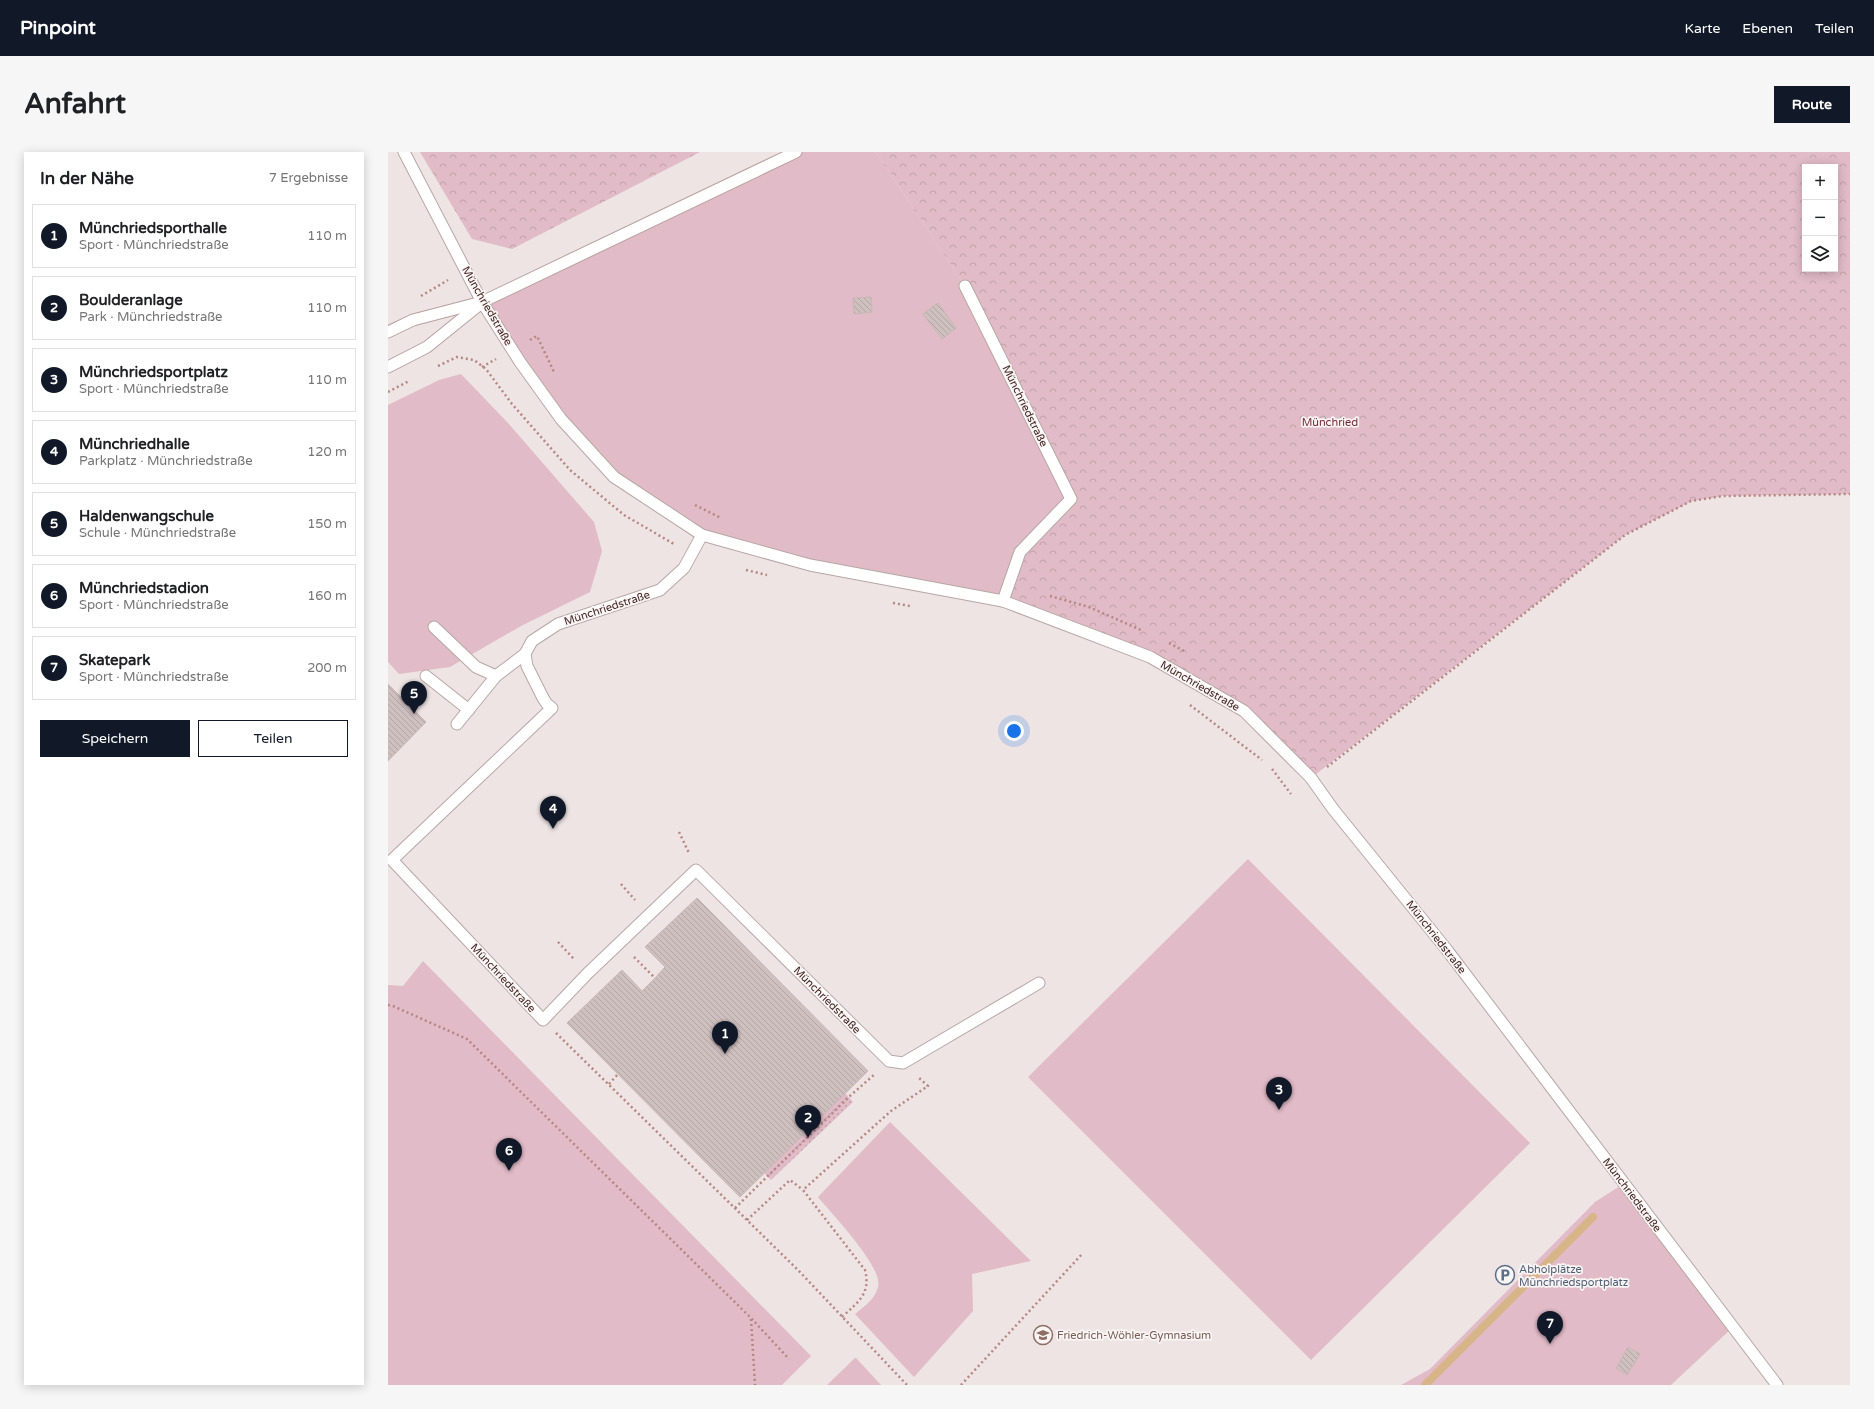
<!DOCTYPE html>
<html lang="de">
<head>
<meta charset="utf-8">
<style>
  body { margin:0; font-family:"Varela Round",sans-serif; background:#f6f6f6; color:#202124 }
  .controls { position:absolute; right:12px; top:12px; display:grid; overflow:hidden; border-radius:0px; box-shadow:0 2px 10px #0003 }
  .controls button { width:36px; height:36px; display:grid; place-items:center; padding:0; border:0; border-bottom:1px solid #e0e0e0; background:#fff; color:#202124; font:20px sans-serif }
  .you { position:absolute; left:626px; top:579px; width:14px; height:14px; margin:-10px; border:3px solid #fff; border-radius:50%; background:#1a73e8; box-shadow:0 0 0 6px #1a73e833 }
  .badge { display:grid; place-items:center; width:26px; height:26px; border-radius:50%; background:#111827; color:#fff; font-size:13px; font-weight:700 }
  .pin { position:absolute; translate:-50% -33px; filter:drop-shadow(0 1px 2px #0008) }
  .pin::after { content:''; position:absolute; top:21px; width:14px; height:12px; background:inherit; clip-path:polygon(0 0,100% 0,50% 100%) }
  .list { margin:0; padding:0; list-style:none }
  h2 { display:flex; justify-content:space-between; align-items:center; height:52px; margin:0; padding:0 16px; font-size:17px }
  h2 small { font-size:13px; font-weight:400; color:#757577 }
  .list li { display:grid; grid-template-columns:26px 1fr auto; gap:12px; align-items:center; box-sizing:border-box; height:64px; margin:0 8px 8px; padding:0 8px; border:1px solid #e0e0e0; border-radius:0px }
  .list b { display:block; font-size:15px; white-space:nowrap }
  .list p { margin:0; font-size:13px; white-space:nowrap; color:#757577 }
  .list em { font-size:13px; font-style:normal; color:#757577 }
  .actions { display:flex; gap:8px; padding:12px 16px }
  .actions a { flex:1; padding:9px 0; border:1px solid #111827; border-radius:0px; text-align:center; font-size:14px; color:#111827 }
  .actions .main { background:#111827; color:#fff }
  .icon { flex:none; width:22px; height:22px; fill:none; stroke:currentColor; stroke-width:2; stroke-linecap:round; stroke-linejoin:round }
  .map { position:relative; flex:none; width:1462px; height:1233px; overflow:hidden; border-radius:0px }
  header { display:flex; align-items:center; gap:24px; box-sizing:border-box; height:56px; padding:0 20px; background:#111827; color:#fff }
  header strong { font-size:19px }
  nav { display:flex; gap:22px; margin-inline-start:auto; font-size:14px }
  .intro { display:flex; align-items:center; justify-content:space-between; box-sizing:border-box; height:96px; padding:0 24px }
  h1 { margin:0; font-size:28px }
  .button { padding:10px 18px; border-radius:0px; background:#111827; color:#fff; font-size:14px; font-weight:700 }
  main { display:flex; gap:24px; padding:0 24px }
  aside { flex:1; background:#fff; border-radius:0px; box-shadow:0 2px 10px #0003 }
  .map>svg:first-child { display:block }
  .grass { fill:#e1bbc7 }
  .forest { fill:url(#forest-crowns); fill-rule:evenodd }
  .park { fill:url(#park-dots) }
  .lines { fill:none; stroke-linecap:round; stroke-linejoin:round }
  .stream { stroke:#d7b588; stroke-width:8 }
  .building { fill:url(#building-back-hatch); stroke:#c9b6b6 }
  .service-casing { stroke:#b7a7a6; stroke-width:13 }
  .minor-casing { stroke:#b7a7a6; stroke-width:13 }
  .secondary-casing { stroke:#b8a09e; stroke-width:13 }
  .path { stroke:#b48782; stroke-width:2.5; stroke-dasharray:2 3; stroke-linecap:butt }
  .service { stroke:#fff; stroke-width:11 }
  .minor { stroke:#fff; stroke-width:11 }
  .secondary { stroke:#fff; stroke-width:11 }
  .labels { text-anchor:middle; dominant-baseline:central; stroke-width:3.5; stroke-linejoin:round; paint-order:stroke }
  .street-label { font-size:11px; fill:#422622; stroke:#faf5f5 }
  .park-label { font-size:11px; fill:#7c2839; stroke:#faf5f5 }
  .service-label { font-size:11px; fill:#4e5e75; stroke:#faf5f5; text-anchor:start }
  .education-label { font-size:11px; fill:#785e54; stroke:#faf5f5; text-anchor:start }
</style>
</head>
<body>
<header>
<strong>Pinpoint</strong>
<nav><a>Karte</a><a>Ebenen</a><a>Teilen</a></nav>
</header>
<div class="intro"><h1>Anfahrt</h1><a class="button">Route</a></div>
<main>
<aside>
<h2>In der Nähe<small>7 Ergebnisse</small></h2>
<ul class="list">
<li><span class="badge">1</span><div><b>Münchriedsporthalle</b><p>Sport · Münchriedstraße</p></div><em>110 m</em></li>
<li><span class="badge">2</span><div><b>Boulderanlage</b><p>Park · Münchriedstraße</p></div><em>110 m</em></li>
<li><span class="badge">3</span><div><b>Münchriedsportplatz</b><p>Sport · Münchriedstraße</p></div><em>110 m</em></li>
<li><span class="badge">4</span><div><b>Münchriedhalle</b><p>Parkplatz · Münchriedstraße</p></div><em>120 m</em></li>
<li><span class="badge">5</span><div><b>Haldenwangschule</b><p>Schule · Münchriedstraße</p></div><em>150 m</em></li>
<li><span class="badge">6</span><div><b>Münchriedstadion</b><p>Sport · Münchriedstraße</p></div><em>160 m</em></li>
<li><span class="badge">7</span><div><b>Skatepark</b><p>Sport · Münchriedstraße</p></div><em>200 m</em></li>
</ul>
<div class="actions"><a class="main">Speichern</a><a>Teilen</a></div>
</aside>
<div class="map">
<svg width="1462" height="1233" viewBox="0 0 1462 1233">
  <defs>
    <pattern id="forest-crowns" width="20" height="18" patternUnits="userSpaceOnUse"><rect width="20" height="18" fill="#e1bbc7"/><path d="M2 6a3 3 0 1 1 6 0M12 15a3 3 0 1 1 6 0" fill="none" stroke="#c2a1ab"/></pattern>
    <pattern id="park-dots" width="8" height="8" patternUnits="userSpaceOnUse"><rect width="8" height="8" fill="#e1bbc7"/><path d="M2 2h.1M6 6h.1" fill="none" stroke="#c2a1ab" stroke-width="1.8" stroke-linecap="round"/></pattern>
    <pattern id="building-back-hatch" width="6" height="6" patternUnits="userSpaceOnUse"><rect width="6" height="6" fill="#cfc0c0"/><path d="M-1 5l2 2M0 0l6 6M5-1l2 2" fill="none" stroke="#b3a5a5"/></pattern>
  </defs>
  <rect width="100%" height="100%" fill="#eee4e4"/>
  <g class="grass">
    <path d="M408 0H488L577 134 683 347 615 449 554 438 314 383 226 325 173 267 94 150Z"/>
    <path d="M73 222 120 271 206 370 214 399 202 440 133 474 62 515 11 522 0 510V253L51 228Z"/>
    <path d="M860 707 1142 991 923 1208 640 925Z"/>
    <path d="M35 809 423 1204 394 1233H0V833L15 834Z"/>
    <path d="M502 970 643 1109 584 1122 585 1159 526 1225 467 1162C477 1154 487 1147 490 1135 496 1116 443 1061 430 1045Z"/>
    <path d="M1235 1032 1345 1175 1283 1233H1013L1042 1217 1207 1050Z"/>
    <path d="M468 1206 493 1233H439L467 1206Z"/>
  </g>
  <g class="forest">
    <path d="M32 0H312L124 97 84 87Z"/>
    <path d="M488 0H1462V342L1335 344 1304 349 1237 383 923 626 856 559 762 505 615 449 632 400 683 347 577 134ZM1417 15H1447V117H1417Z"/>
  </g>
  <path class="park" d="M457 941 465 950 383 1028 376 1021Z"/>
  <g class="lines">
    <path class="stream" d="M1037 1233 1205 1065"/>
  </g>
  <g class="building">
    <path d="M483 145 484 160 466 162 465 146Z"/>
    <path d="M550 151 568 176 554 187 535 162Z"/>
    <path d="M0 532 38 570 0 609Z"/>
    <path d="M309 746 480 919 352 1045 179 871 234 818 254 839 267 826 277 815 257 795Z"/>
    <path d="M1240 1195 1252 1202 1239 1223 1228 1216Z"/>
  </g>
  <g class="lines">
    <g class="service-casing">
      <g id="service">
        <path d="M577 134 683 347 632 400 615 449"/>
        <path d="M46 475 88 515 108 524"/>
        <path d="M38 524 81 558"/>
        <path d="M155 546 139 514 137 502 144 489 170 472 272 438 296 416 314 383"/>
        <path d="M69 572 108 524 137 502"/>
      </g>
    </g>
    <g class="minor-casing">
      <g id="minor">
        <path d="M16 0 94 150 132 210 173 267 226 325 314 383 422 413 615 449 762 505 856 559 923 626 945 657 1059 798 1389 1233"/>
        <path d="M155 546 159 552 164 556 4 708 155 868 200 821 308 718 501 909 515 911 651 831"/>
      </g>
    </g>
    <g class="secondary-casing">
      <g id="secondary">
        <path d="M0 180 25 168 94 150 408 0"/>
        <path d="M0 215 39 195 91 153"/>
      </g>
    </g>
    <g class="path">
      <path d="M33 144 60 128"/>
      <path d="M142 188 149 184 166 220"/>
      <path d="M50 214 69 205 86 208 98 217 124 252 182 318 236 363 286 392"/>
      <path d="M94 215 108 207"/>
      <path d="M0 240 21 229"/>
      <path d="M307 353 333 366"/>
      <path d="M358 418 379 423"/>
      <path d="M662 444 701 455 753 478"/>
      <path d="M505 451 522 454"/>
      <path d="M781 491 796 499"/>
      <path d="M802 553 874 608"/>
      <path d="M939 615 1237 383 1303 349 1335 344 1462 342"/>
      <path d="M884 617 903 642"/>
      <path d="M291 680 301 701"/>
      <path d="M233 732 247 748"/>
      <path d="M170 790 186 807"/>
      <path d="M246 805 267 826"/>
      <path d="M0 853 5 854 79 887 363 1166 401 1207"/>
      <path d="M168 881 410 1118 519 1233"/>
      <path d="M221 932 230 922"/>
      <path d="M347 1056 463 943 487 922"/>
      <path d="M359 1068 402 1028 415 1038"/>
      <path d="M454 1165C470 1150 483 1142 477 1118L415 1038 503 959 540 934 530 925"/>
      <path d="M363 1167 367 1233"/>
      <path d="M573 1233 695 1101"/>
    </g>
    <use href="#service" class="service"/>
    <use href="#minor" class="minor"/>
    <use href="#secondary" class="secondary"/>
  </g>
  <defs>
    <g id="parking-ring" transform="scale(1)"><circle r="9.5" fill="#faf5f5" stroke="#5c6f8a" stroke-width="1.5"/><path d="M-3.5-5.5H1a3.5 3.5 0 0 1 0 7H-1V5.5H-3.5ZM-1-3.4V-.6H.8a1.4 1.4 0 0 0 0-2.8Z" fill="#5c6f8a"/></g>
    <g id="school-ring" transform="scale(1)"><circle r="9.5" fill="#faf5f5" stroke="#8d6e63" stroke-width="1.5"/><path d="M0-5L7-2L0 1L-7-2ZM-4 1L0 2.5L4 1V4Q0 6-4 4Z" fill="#8d6e63"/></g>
  </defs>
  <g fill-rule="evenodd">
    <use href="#parking-ring" x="1117" y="1123"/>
    <use href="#school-ring" x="655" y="1183"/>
  </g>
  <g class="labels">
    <g class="street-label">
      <text transform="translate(99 154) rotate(60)">Münchriedstraße</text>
      <text transform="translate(637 254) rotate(64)">Münchriedstraße</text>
      <text transform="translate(219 456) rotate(-18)">Münchriedstraße</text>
      <text transform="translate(812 534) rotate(30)">Münchriedstraße</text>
      <text transform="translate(1048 785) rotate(52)">Münchriedstraße</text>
      <text transform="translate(115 826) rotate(47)">Münchriedstraße</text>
      <text transform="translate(439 848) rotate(45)">Münchriedstraße</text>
      <text transform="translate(1244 1043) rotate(53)">Münchriedstraße</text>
    </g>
    <g class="park-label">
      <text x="942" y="270">Münchried</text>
    </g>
    <g class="service-label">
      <text x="1131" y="1117">Abholplätze<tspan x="1131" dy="13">Münchriedsportplatz</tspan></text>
    </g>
    <g class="education-label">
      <text x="669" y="1183">Friedrich-Wöhler-Gymnasium</text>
    </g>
  </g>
</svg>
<div class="controls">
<button>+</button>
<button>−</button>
<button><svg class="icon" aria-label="layers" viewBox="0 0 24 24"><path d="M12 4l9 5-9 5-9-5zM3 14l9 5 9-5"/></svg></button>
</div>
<div class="you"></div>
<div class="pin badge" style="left:337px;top:902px">1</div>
<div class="pin badge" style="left:420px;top:986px">2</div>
<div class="pin badge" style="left:891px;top:958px">3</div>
<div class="pin badge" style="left:165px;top:677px">4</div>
<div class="pin badge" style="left:26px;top:562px">5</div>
<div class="pin badge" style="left:121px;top:1019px">6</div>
<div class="pin badge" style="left:1162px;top:1192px">7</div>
</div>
</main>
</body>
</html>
